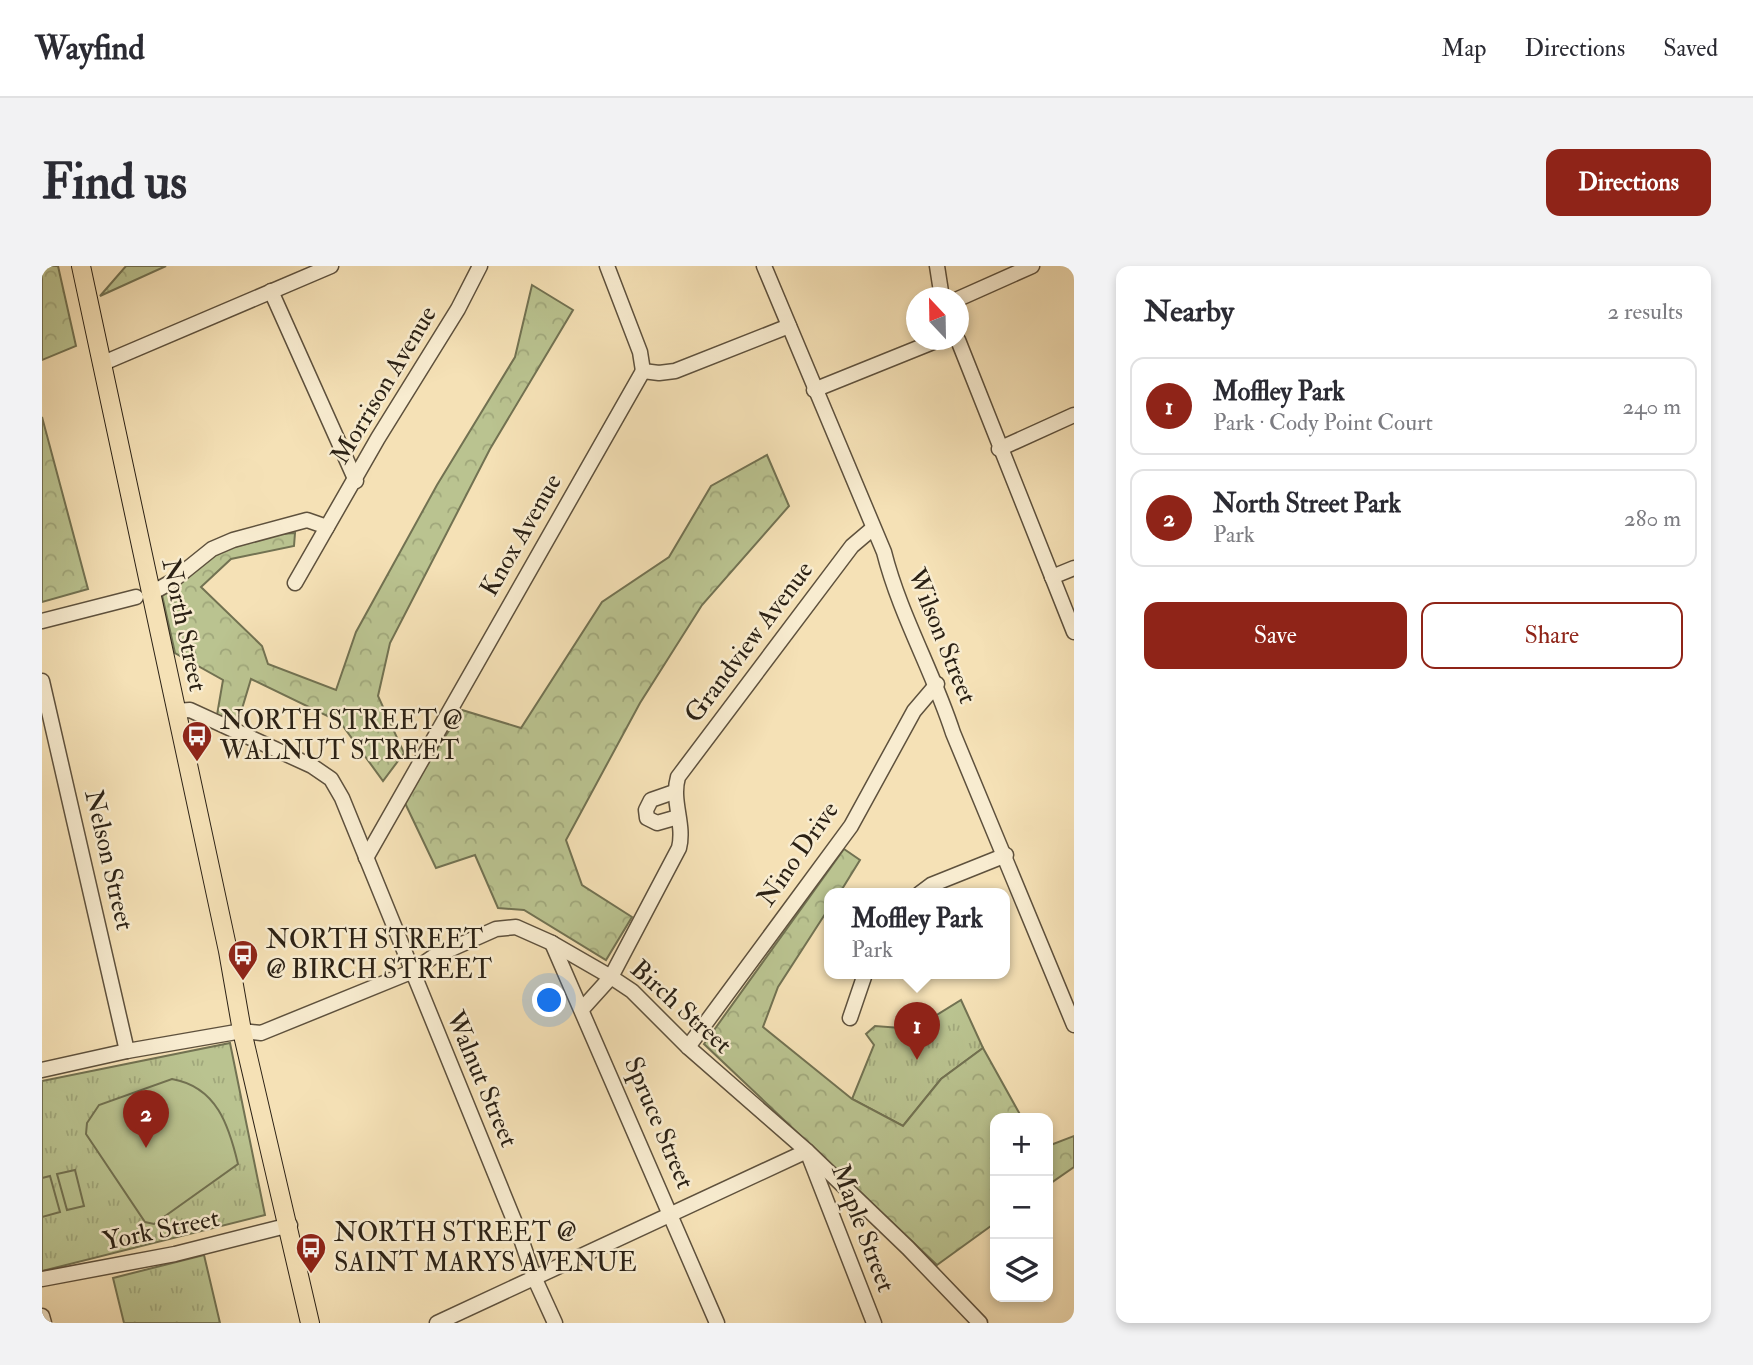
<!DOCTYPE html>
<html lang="en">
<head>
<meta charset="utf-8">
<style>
  body { margin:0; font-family:"IM FELL Double Pica",serif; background:#f2f2f3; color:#2b2b33 }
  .controls { position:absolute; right:21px; bottom:21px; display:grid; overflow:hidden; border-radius:14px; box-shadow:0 4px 10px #0003 }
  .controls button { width:63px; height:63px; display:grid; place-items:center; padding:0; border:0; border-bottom:2px solid #e1e1e2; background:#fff; color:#2b2b33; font:35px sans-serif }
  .compass { position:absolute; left:864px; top:21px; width:63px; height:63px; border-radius:50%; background:#fff; box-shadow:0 4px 10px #0003; rotate:338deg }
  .you { position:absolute; left:508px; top:735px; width:24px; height:24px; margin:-18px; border:5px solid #fff; border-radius:50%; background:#1a73e8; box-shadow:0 0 0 10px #1a73e833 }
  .badge { display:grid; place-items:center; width:46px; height:46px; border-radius:50%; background:#8f2418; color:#fff; font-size:23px; font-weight:700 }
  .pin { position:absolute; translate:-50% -58px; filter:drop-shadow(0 2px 4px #0008) }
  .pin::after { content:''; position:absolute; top:37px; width:24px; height:21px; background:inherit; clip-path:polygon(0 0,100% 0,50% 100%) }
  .popup { position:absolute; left:782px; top:622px; width:186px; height:91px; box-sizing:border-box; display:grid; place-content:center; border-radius:14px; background:#fff; filter:drop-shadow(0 2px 5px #0005); font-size:23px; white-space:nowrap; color:#7c7c81 }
  .popup b { font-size:26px; color:#2b2b33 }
  .popup::after { content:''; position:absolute; left:50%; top:100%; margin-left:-14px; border:14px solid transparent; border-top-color:#fff }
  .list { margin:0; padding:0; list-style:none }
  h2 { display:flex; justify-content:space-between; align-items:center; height:91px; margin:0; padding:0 28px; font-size:30px }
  h2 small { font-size:23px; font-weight:400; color:#7c7c81 }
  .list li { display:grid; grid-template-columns:46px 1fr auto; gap:21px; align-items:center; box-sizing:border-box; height:98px; margin:0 14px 14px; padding:0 14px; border:2px solid #e1e1e2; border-radius:14px }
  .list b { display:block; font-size:26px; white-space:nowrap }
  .list p { margin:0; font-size:23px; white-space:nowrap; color:#7c7c81 }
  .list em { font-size:23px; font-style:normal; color:#7c7c81 }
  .actions { display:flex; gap:14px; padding:21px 28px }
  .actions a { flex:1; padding:16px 0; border:2px solid #8f2418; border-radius:14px; text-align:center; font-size:24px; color:#8f2418 }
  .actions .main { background:#8f2418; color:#fff }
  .icon { flex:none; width:38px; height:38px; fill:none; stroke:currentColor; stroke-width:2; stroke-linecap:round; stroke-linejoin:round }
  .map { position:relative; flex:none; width:1032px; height:1057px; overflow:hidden; border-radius:14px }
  header { display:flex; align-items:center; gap:42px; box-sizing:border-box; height:98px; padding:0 35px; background:#fff; border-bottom:2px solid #e1e1e2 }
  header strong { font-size:33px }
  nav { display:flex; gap:38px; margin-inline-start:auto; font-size:24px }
  .intro { display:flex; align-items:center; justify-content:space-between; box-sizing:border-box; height:168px; padding:0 42px }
  h1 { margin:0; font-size:49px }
  .button { padding:18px 32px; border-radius:14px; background:#8f2418; color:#fff; font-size:24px; font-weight:700 }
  main { display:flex; gap:42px; padding:0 42px }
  aside { flex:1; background:#fff; border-radius:14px; box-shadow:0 4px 10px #0003 }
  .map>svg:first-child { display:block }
  .grass { fill:url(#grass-tufts); stroke:#727252; stroke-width:2 }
  .forest { fill:url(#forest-crowns); stroke:#727252; stroke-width:2 }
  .garden { fill:#bac390; stroke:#727252; stroke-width:2 }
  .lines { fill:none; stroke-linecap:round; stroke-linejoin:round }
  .minor-casing { stroke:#5e513d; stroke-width:17 }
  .major-casing { stroke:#2b2115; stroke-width:20 }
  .minor { stroke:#f8ecd0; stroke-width:14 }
  .major { stroke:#f5e1b6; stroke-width:18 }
  .labels { text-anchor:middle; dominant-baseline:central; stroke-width:5; stroke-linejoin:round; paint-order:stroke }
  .street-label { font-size:26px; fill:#2b2115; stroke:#f8ecd0 }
  .poi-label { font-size:26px; fill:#2b2115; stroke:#f8ecd0; text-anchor:start }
</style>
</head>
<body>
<header>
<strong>Wayfind</strong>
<nav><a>Map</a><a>Directions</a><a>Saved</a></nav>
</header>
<div class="intro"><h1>Find us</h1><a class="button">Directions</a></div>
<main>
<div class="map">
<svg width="1032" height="1057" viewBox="0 0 1032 1057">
  <defs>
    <pattern id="grass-tufts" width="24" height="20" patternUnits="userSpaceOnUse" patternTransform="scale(1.75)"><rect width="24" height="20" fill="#bac390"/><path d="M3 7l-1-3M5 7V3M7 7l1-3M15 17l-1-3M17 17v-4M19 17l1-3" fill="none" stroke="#a0a77b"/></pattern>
    <pattern id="forest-crowns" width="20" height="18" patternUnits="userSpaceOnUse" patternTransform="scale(1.75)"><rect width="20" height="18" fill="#bac390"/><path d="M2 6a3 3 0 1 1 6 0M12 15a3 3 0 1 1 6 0" fill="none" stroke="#a0a77b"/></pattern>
  </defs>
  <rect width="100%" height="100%" fill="#f5e1b6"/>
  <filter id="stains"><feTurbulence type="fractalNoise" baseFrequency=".00286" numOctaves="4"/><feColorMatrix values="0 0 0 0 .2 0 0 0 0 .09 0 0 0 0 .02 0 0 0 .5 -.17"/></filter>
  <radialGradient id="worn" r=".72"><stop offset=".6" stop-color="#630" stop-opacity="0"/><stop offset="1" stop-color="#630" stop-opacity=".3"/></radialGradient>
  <g class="grass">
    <path d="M919 734 941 782 899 813 861 860 810 833 832 779 824 768 833 760 872 763Z"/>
    <path d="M188 777 223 949 0 1005V815Z"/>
    <path d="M162 989 178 1057H82L71 1012Z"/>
  </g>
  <g class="forest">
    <path d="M0 0H16L34 80 0 94Z"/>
    <path d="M84 0H124L58 30Z"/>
    <path d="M490 19 531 44 448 183 348 377 336 430 362 487 341 515 298 456 209 413 196 456 175 449 181 414 133 387 120 329 161 291 224 269 253 267 252 280 189 293 159 321 220 380 226 398 294 424 314 366 395 219 473 91Z"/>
    <path d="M0 151 46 323 0 336Z"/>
    <path d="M725 189 747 240 660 339 598 437 524 574 540 619 590 651 564 694 482 644 456 642 433 589 394 602 362 535 420 444 479 462 560 336 627 291 669 220Z"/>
    <path d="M802 583 818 594 797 628H788L787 642 736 721 721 761 810 833 861 860 899 813 941 782 980 852H953V957L895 999 662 778Z"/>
    <path d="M1032 870V901L1006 919V880Z"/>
  </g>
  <g class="garden">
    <path d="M130 813C175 821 187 860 196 898L112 958 103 956 44 868 45 857 57 839Z"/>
    <path d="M33 904 42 940 25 944 15 908Z"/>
    <path d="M8 910 18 946 0 951V912Z"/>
  </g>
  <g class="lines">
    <g class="minor-casing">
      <g id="minor">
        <path d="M565 0 598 86 601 105"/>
        <path d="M722 0 842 286C858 349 891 405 911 467L1032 759"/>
        <path d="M895 0 900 32"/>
        <path d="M229 25 314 215"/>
        <path d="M916 33 990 0"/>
        <path d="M916 74 1032 366"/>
        <path d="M59 98 289 0"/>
        <path d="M601 105 617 107 633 105 747 60"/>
        <path d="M772 124 896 74"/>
        <path d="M957 183 1032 149"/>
        <path d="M1010 311 1032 302"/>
        <path d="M253 317 336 172 416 43 438 0"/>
        <path d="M108 328 129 316 170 283 191 274 265 254 285 261"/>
        <path d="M0 355 94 331"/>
        <path d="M0 415 85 785"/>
        <path d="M134 445 148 444 270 500 289 513 300 532 476 964 492 1011 513 1057"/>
        <path d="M632 526 609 534 604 544 605 552 615 557 636 551"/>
        <path d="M324 592 601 105"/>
        <path d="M877 628 889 619 964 589"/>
        <path d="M510 677 675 1057"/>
        <path d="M541 742 569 711 637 582C643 558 629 535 636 511L810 280 830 263"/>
        <path d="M808 752 823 708"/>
        <path d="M646 781 809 560 872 445 895 418"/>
        <path d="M0 804 85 785 200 765 219 767 369 706 391 691 454 663 474 661 510 677 569 711 590 725 646 781 765 885 866 982 938 1057"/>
        <path d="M0 1013 133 988 248 959"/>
        <path d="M0 1050 2 1057"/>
        <path d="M395 1057 765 885 832 1057"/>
      </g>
    </g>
    <g class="major-casing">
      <path id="major" d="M39 0 186 685 200 765 268 1057"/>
    </g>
    <use href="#minor" class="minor"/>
    <use href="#major" class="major"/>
  </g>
  <defs>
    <g id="bus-pin" transform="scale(1.575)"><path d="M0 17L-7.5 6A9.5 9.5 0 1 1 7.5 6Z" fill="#8f2418" stroke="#f8ecd0"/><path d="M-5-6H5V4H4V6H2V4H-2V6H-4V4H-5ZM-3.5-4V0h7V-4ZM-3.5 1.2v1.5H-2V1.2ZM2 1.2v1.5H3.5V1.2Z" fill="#fff"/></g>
  </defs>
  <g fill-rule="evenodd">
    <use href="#bus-pin" x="155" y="470"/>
    <use href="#bus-pin" x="201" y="689"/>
    <use href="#bus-pin" x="269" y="982"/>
  </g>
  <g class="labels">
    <g class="street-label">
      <text transform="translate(342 119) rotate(-59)">Morrison Avenue</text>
      <text transform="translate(479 269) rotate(-60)">Knox Avenue</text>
      <text transform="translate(142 359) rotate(78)">North Street</text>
      <text transform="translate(900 370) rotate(68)">Wilson Street</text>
      <text transform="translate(707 376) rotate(-53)">Grandview Avenue</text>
      <text transform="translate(756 588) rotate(-55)">Nino Drive</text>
      <text transform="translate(67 594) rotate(77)">Nelson Street</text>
      <text transform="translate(639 741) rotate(42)">Birch Street</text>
      <text transform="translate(440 813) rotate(67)">Walnut Street</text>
      <text transform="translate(617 857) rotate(67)">Spruce Street</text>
      <text transform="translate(821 962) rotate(69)">Maple Street</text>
      <text transform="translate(119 964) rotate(-12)">York Street</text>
    </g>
    <g class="poi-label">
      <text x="178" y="455">NORTH STREET @<tspan x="178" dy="30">WALNUT STREET</tspan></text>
      <text x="224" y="674">NORTH STREET<tspan x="224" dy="30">@ BIRCH STREET</tspan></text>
      <text x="292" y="967">NORTH STREET @<tspan x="292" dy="30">SAINT MARYS AVENUE</tspan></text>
    </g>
  </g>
  <rect width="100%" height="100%" filter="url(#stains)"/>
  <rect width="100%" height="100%" fill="url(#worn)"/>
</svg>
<div class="controls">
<button>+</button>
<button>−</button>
<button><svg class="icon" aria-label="layers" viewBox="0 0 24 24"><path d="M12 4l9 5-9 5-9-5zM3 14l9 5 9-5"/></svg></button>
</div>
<svg class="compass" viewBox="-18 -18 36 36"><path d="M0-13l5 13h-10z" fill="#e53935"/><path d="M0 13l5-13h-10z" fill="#7c7c81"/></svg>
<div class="you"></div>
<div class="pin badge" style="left:875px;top:794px">1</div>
<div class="popup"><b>Moffley Park</b>Park</div>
<div class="pin badge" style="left:104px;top:882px">2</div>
</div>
<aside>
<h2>Nearby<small>2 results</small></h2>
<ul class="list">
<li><span class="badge">1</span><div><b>Moffley Park</b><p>Park · Cody Point Court</p></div><em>240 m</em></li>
<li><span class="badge">2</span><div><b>North Street Park</b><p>Park</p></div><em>280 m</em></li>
</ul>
<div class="actions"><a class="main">Save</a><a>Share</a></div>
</aside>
</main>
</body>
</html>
